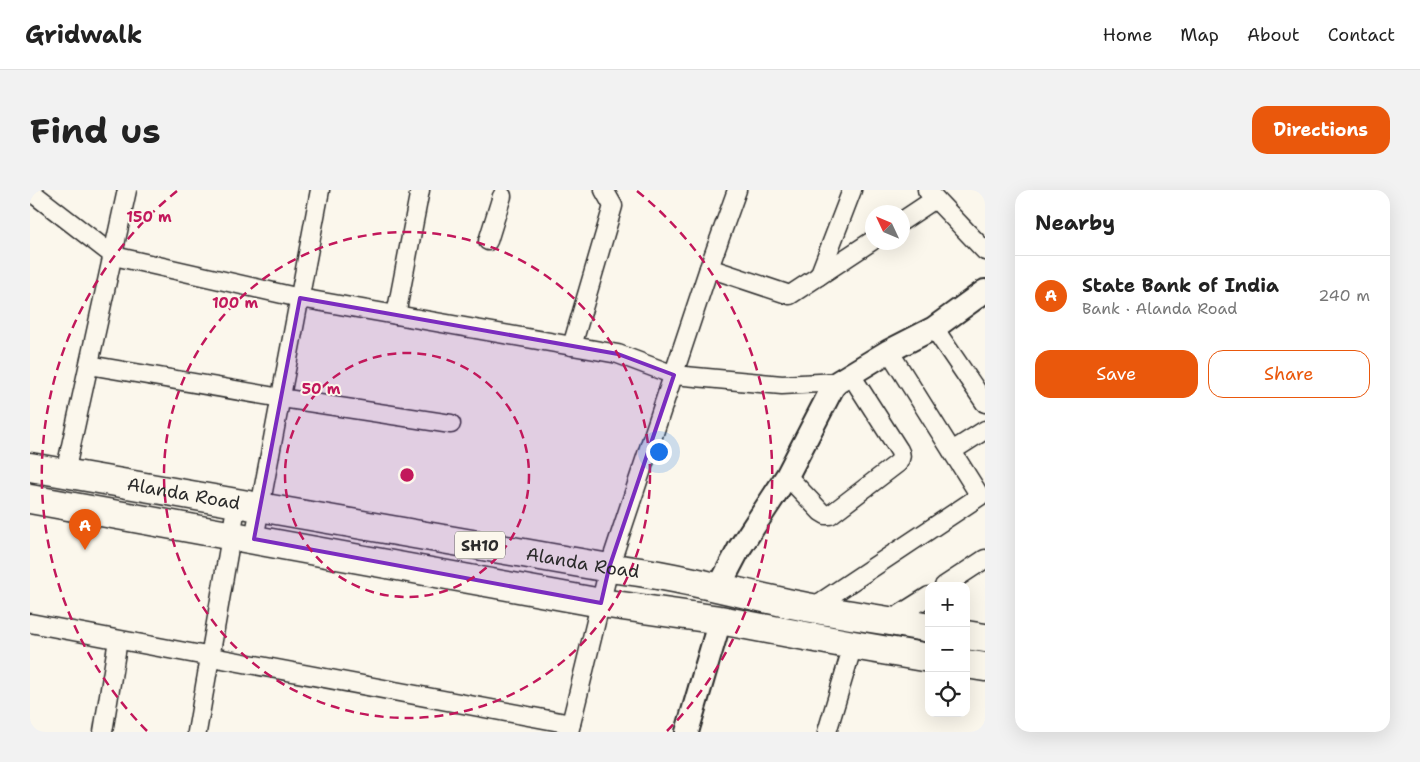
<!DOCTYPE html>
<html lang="en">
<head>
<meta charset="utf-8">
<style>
  body { margin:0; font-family:"Shantell Sans",sans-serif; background:#f2f2f2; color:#222 }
  .controls { position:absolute; right:15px; bottom:15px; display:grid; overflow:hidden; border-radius:10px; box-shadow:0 5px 20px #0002 }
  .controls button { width:45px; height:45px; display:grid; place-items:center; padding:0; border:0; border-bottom:1px solid #e0e0e0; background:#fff; color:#222; font:25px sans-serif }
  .compass { position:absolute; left:835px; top:15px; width:45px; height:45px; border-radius:50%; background:#fff; box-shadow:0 5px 20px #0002; rotate:314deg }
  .you { position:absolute; left:628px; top:261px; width:18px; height:18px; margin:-12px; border:4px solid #fff; border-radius:50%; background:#1a73e8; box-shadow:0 0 0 8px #1a73e833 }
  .badge { display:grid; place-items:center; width:32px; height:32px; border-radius:50%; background:#ea580c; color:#fff; font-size:16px; font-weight:700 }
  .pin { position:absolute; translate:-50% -41px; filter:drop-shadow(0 1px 2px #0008) }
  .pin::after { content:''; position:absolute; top:26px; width:18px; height:15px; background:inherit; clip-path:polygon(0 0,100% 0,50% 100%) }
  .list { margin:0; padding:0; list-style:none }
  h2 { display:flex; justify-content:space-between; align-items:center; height:65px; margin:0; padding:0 20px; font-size:21px }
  h2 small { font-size:16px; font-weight:400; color:#767676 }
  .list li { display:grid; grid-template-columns:32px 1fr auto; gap:15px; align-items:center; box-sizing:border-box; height:80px; padding:0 20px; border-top:1px solid #e0e0e0 }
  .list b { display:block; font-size:19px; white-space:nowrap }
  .list p { margin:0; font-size:16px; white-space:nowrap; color:#767676 }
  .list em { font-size:16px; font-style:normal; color:#767676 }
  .actions { display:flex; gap:10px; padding:15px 20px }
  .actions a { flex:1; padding:11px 0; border:1px solid #ea580c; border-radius:15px; text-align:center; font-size:18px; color:#ea580c }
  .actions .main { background:#ea580c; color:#fff }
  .icon { flex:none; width:28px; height:28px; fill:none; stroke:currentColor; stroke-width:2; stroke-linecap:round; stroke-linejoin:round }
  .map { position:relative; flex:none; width:955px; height:542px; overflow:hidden; border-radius:15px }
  header { display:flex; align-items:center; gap:30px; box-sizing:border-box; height:70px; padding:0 25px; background:#fff; border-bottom:1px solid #e0e0e0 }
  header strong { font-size:24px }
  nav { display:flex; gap:28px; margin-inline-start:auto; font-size:18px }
  .intro { display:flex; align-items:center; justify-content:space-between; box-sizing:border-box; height:120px; padding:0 30px }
  h1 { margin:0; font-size:35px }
  .button { padding:12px 22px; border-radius:15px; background:#ea580c; color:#fff; font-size:18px; font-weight:700 }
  main { display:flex; gap:30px; padding:0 30px }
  aside { flex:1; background:#fff; border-radius:15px; box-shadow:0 5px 20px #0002 }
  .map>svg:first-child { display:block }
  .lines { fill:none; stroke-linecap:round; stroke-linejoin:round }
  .minor-casing { stroke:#2b2b2b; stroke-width:21 }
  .tertiary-casing { stroke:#2b2b2b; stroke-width:26 }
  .primary-casing { stroke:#2b2b2b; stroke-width:31 }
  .minor { stroke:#fbf7ec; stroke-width:18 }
  .tertiary { stroke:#fbf7ec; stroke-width:22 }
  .primary { stroke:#fbf7ec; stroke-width:28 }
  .marked { fill:#7b2cbf; fill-opacity:0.2; stroke:#7b2cbf; stroke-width:4; stroke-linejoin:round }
  .ring { fill:none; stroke:#c2185b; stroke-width:2.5; stroke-dasharray:9 6 }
  .labels { text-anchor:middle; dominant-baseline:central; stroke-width:4; stroke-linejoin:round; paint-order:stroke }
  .shield { fill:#fbf7ec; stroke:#696865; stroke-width:1 }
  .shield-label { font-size:16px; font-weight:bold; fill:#2b2b2b }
  .street-label { font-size:18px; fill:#2b2b2b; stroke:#fbf7ec }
  .centre { fill:#c2185b; stroke:#fbf7ec; stroke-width:2.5 }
  .ring-label { font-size:15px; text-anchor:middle; font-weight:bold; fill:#c2185b; stroke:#fbf7ec; stroke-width:4; stroke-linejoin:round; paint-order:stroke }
</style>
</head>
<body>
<header>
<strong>Gridwalk</strong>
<nav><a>Home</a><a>Map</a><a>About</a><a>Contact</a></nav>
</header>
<div class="intro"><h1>Find us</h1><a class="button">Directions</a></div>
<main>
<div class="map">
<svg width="955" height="542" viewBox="0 0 955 542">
  <rect width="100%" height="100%" fill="#fbf7ec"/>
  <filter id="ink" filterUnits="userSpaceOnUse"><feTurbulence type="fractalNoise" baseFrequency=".02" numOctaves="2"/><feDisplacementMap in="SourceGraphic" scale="10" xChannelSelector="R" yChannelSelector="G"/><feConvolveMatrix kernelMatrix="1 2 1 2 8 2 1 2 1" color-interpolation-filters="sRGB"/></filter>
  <g filter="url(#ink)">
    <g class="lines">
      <g class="minor-casing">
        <g id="minor">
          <path d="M897 0 955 61"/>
          <path d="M0 1 84 66 270 108 588 164 644 185 752 195 808 192"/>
          <path d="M872 31 905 9"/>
          <path d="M458 51 472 6"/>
          <path d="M679 78 760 105 842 51"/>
          <path d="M789 86 822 0"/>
          <path d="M366 125 390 0"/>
          <path d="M904 138 955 213"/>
          <path d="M542 156 583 16 574 0"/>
          <path d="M59 175 251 208 421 234"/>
          <path d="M922 261 955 240"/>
          <path d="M35 283 97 0"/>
          <path d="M757 286 791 322 796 325H800L868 273C871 268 872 265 869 260L821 185"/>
          <path d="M224 349 290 0"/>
          <path d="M914 396 955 369"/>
          <path d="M782 418 950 306 859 161"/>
          <path d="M861 430 899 406"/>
          <path d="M0 433 541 534"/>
          <path d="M73 542 88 450"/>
          <path d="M167 542 207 312"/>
          <path d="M539 542 579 378 679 78 707 0"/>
          <path d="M797 542 823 455"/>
        </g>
      </g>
      <g class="tertiary-casing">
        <g id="tertiary">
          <path d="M689 397 709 359 757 286 803 197 808 192 859 161 904 138 955 101"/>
          <path d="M657 542 690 430"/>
        </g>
      </g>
      <g class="primary-casing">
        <g id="primary">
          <path id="s1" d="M0 277 579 378C648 385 714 405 782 418 821 426 860 430 899 438"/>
          <path d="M0 309 571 413 690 430 823 455 899 468"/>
          <path d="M936 445 955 448"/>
          <path d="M936 474 955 477"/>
        </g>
      </g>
      <use href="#minor" class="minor"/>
      <use href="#tertiary" class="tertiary"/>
      <use href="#primary" class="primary"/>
    </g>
  </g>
  <path class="marked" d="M270 108 588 164 644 185 579 378 571 413 224 349Z"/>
  <g class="ring">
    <circle cx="377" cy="285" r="122"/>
    <circle cx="377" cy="285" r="243"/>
    <path d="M117 541A365 365 0 0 1 147 1M607 1A365 365 0 0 1 637 541"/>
  </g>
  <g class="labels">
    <rect class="shield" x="425" y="341.5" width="50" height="27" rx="4"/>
    <g class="shield-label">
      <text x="450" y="355">SH10</text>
    </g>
    <g class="street-label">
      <text stroke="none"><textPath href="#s1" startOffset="156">Alanda Road</textPath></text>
      <text stroke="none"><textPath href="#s1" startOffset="561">Alanda Road</textPath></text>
    </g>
  </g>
  <circle cx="377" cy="285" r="8" class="centre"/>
  <g class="ring-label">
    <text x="119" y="32">150 m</text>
    <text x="205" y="118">100 m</text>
    <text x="291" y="204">50 m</text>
  </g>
</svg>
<div class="controls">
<button>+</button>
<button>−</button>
<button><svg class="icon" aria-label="locate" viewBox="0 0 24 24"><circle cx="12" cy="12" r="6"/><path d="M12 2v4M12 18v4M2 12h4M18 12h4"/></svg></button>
</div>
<svg class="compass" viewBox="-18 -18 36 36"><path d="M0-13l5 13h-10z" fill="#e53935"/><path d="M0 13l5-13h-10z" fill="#767676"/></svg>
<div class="you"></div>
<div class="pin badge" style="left:55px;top:360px">A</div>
</div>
<aside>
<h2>Nearby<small></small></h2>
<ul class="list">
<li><span class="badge">A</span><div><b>State Bank of India</b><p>Bank · Alanda Road</p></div><em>240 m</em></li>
</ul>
<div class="actions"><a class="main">Save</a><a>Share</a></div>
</aside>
</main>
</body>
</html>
